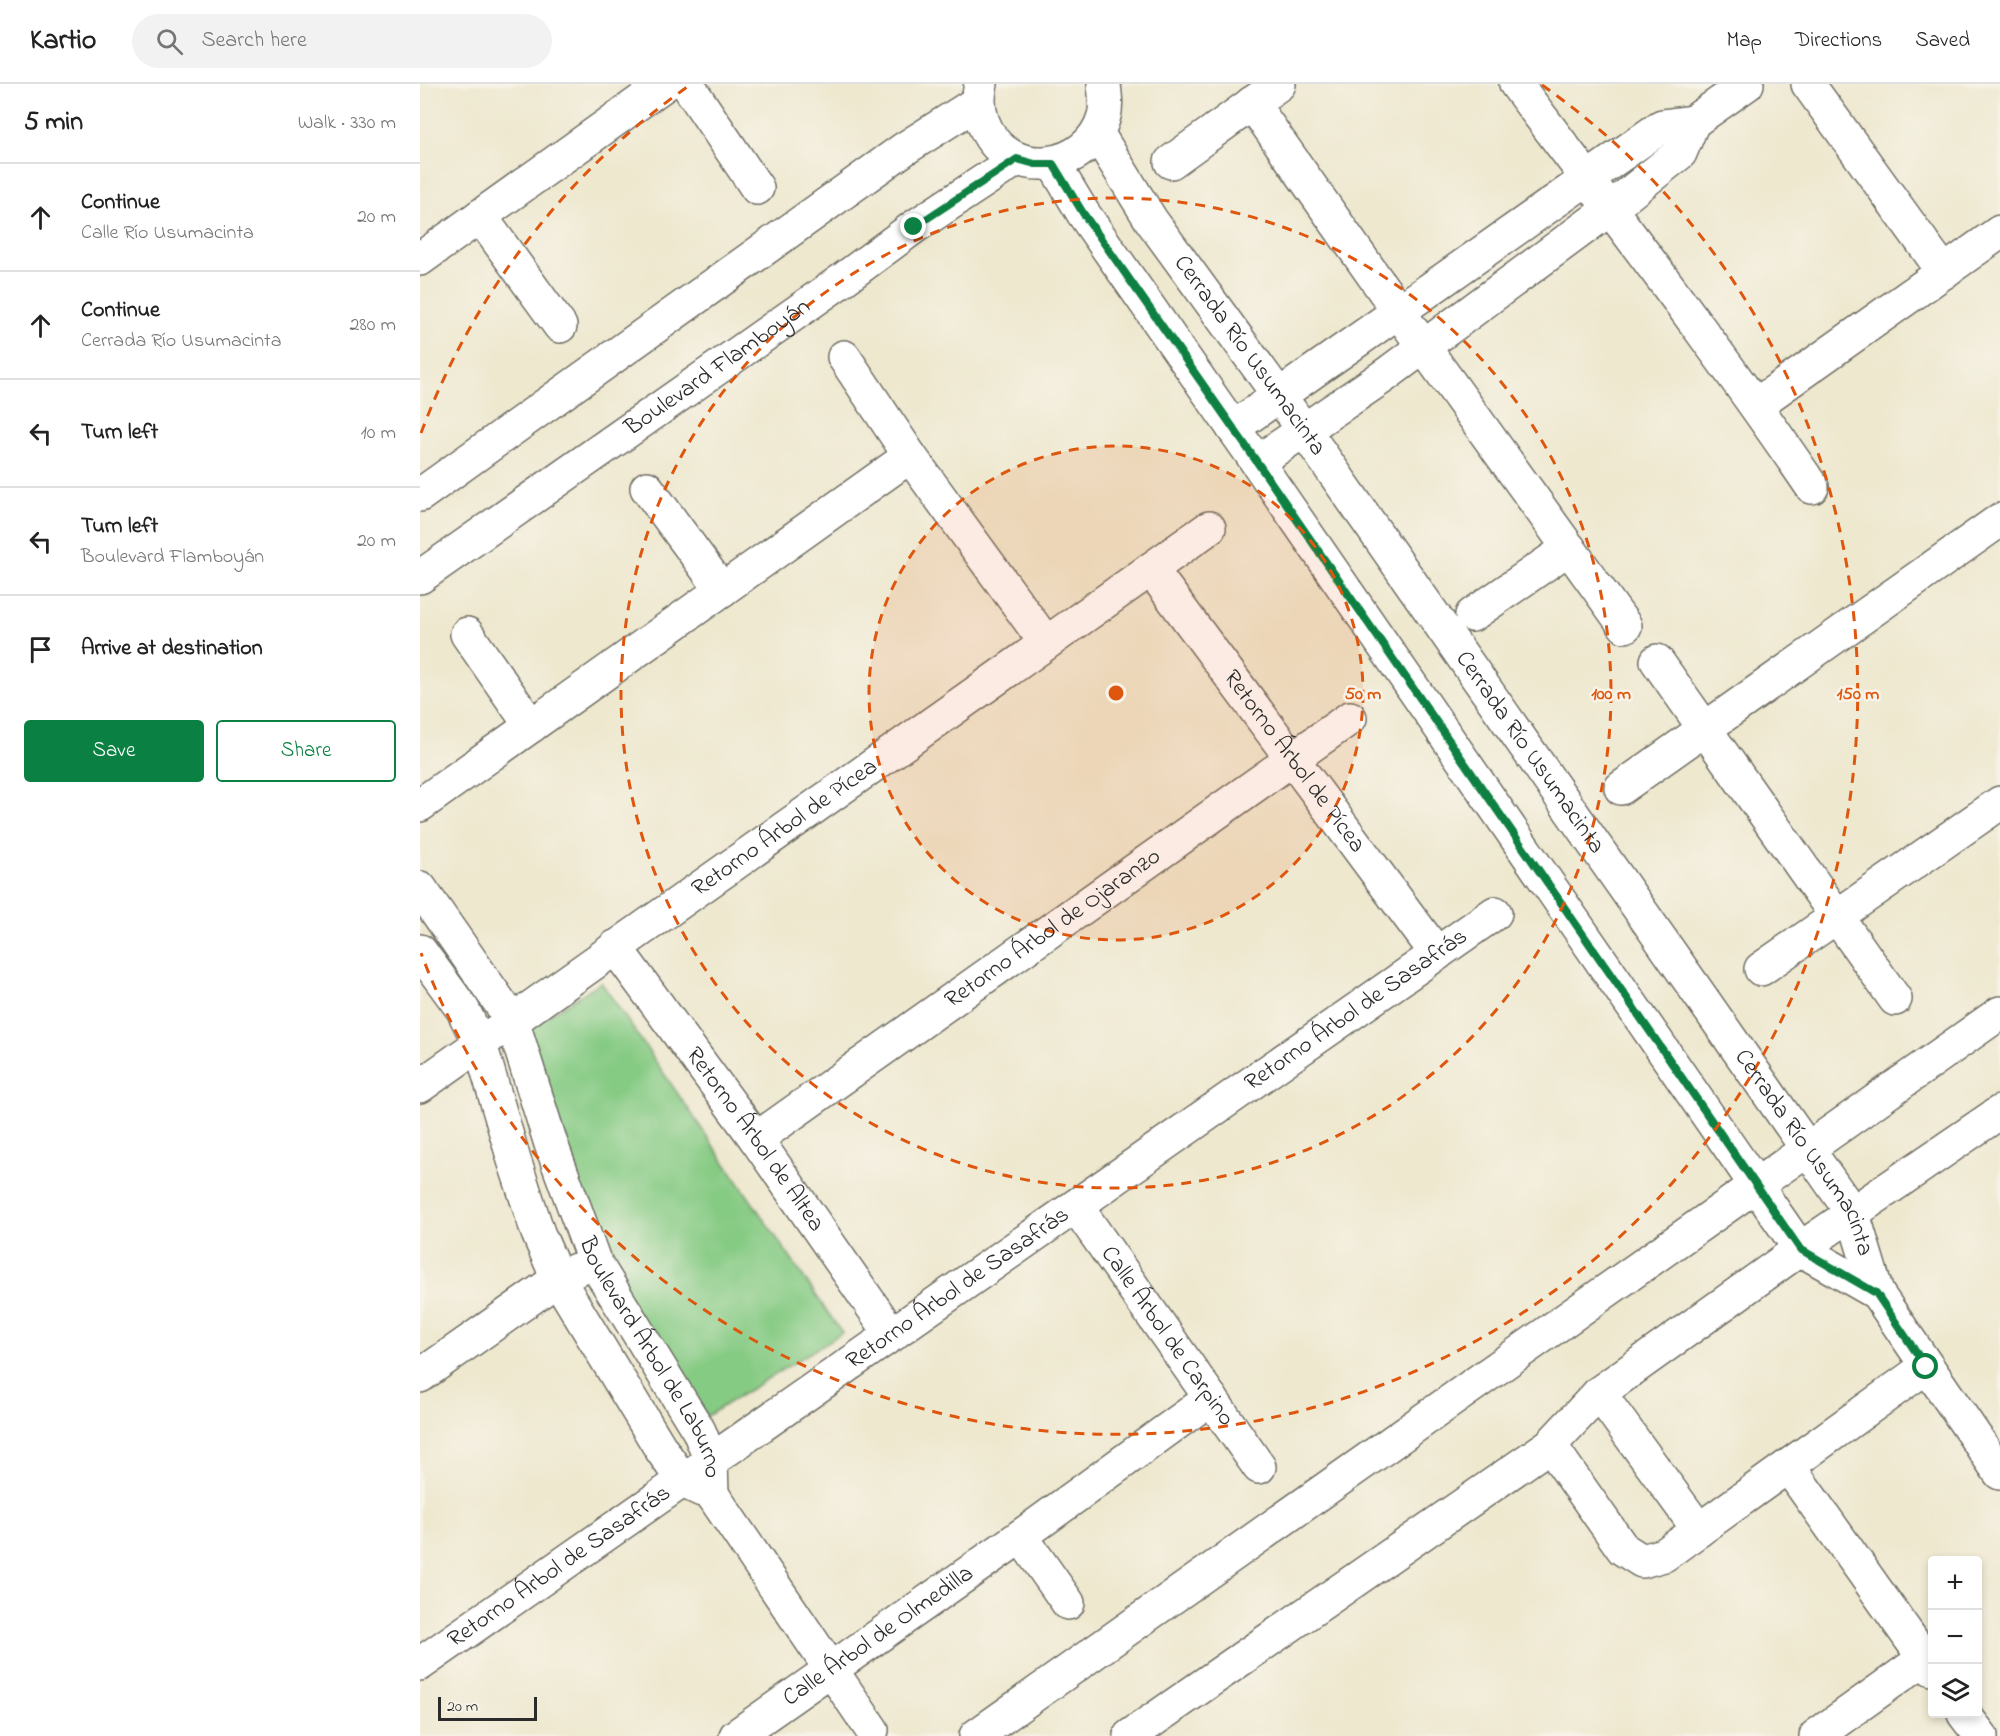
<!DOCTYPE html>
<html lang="en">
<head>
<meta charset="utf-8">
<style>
  body { margin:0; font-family:"Indie Flower",sans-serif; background:#f2f2f2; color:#222 }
  .controls { position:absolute; right:18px; bottom:18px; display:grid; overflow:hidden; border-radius:6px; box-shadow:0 3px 9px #0003 }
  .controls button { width:54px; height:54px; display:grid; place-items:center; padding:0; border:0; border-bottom:2px solid #e0e0e0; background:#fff; color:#222; font:30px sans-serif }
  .scale { position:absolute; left:18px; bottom:15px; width:99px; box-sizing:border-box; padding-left:6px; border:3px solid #2b2b2b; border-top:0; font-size:16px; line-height:21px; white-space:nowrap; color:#2b2b2b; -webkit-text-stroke:4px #f7f3e8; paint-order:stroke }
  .stop { position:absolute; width:18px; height:18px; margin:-14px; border:4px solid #0b8043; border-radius:50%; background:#fff }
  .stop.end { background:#0b8043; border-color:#fff; box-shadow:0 2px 6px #0008 }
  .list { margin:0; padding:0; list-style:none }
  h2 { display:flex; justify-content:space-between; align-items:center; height:78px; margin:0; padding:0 24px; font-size:26px }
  h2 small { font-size:20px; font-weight:400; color:#767676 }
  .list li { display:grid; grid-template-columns:39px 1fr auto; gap:18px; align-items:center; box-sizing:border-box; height:108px; padding:0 24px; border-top:2px solid #e0e0e0 }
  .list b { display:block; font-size:22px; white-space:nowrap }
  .list p { margin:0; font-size:20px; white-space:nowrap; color:#767676 }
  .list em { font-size:20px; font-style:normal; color:#767676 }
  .actions { display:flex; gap:12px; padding:18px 24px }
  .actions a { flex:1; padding:14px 0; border:2px solid #0b8043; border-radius:6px; text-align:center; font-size:21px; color:#0b8043 }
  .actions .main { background:#0b8043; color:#fff }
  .icon { flex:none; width:33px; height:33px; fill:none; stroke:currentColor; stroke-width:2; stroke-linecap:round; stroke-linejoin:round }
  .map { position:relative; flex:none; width:1580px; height:1652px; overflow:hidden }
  header { display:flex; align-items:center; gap:36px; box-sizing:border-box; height:84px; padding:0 30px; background:#fff; border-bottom:2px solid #e0e0e0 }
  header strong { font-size:28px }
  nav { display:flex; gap:33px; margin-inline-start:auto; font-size:21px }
  .search { width:420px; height:54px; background:#f2f2f2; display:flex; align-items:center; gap:15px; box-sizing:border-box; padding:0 21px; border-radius:33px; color:#767676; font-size:22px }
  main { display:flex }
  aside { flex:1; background:#fff }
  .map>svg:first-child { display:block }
  .green { fill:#86cb84; stroke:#587b58; stroke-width:1.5 }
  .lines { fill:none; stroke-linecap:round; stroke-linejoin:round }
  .minor-casing { stroke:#6f6d64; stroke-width:36 }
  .minor { stroke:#fff; stroke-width:33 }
  .route { stroke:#0b8043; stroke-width:8 }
  .ring { fill:none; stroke:#df570e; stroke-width:3; stroke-dasharray:10 8 }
  .labels { text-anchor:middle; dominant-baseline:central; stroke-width:5; stroke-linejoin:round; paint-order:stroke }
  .street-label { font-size:24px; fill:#2b2b2b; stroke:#f7f3e8 }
  .centre { fill:#df570e; stroke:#f7f3e8; stroke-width:3 }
  .ring-label { font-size:18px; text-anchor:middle; font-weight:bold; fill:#df570e; stroke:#f7f3e8; stroke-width:5; stroke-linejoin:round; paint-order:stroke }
</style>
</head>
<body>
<header>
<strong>Kartio</strong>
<div class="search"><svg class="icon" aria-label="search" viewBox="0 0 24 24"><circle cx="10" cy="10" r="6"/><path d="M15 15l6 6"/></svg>Search here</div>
<nav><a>Map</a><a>Directions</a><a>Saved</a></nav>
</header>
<main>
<aside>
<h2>5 min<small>Walk · 330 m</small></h2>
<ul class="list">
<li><svg class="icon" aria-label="ahead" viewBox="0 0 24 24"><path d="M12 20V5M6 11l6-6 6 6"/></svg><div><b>Continue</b><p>Calle Río Usumacinta</p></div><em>20 m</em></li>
<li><svg class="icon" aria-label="ahead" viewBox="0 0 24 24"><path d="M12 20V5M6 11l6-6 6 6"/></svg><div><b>Continue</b><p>Cerrada Río Usumacinta</p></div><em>280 m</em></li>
<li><svg class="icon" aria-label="left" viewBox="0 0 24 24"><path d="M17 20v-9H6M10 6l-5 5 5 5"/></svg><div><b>Turn left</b></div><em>10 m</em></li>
<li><svg class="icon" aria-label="left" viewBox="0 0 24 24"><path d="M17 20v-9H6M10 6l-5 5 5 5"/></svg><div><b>Turn left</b><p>Boulevard Flamboyán</p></div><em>20 m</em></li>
<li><svg class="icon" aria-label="arrive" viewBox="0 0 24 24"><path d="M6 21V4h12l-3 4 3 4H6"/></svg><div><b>Arrive at destination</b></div></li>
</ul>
<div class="actions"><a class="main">Save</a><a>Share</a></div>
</aside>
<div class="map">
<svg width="1580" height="1652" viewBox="0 0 1580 1652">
  <rect width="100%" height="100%" fill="#f7f3e8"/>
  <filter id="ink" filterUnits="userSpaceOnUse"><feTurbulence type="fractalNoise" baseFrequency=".0167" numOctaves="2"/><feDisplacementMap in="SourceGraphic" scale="12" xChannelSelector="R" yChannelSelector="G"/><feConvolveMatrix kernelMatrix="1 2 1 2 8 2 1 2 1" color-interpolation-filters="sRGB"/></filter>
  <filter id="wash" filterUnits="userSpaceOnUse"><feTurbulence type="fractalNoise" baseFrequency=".008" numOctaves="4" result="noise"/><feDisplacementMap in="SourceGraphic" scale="24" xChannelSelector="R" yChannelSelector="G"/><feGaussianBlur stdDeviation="1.35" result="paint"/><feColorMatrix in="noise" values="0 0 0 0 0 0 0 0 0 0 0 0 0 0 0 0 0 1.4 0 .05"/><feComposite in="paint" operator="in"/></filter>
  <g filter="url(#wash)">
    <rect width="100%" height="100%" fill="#eee8cf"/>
    <path class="green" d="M181 898 422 1249 287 1332 183 1184 101 949Z"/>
  </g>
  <g filter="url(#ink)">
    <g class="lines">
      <g class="minor-casing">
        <g id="minor">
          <path d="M267 0 337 104"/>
          <path d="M561 0C557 16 559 31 566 45 590 97 669 87 684 32 687 22 685 11 684 0"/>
          <path d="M1096 0C1196 133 1298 265 1392 403"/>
          <path d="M1388 0 1524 188"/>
          <path d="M832 19 1003 262 1205 542"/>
          <path id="s1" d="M677 49 731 136 884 346 1433 1130 1457 1209 1580 1389"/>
          <path d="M751 78 859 0"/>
          <path d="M633 79 663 129 837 378 1380 1165 1457 1209"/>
          <path d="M60 132 140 242"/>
          <path d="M0 175 245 0"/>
          <path d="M424 273 490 372 626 559"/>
          <path d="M1336 321 1580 148"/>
          <path d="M813 344 1242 42 1273 38 1327 0"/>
          <path d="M837 378 964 292 1191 124 1260 69 1273 38"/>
          <path d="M227 404 302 506"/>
          <path d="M0 411 484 65 558 18"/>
          <path id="s2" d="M731 485 1017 870"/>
          <path id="s3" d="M0 493 421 197 494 143 597 75"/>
          <path d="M1052 531 1149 464"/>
          <path d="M47 550 111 642"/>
          <path d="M1237 577 1475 915"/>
          <path d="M1201 704 1580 436"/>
          <path d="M0 721 490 372"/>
          <path id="s4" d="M0 804 92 936 131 1060 174 1177 279 1347 291 1377 292 1410"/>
          <path id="s5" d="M195 863 336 1055 472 1251"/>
          <path d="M0 867 43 926 60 960 94 1076 118 1149 138 1195 241 1365 263 1397 282 1406"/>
          <path d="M1341 885 1580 719"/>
          <path id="s6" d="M0 1002 789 444"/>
          <path id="s7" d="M336 1055 930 634"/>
          <path id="s8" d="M656 1122 839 1383"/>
          <path d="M0 1292 138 1195 156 1186"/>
          <path d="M1179 1309 1279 1446"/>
          <path d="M1130 1361 1203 1465 1222 1477 1244 1471 1506 1283"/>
          <path d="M1368 1382 1512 1585"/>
          <path d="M292 1410 452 1646"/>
          <path d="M601 1452 648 1519"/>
          <path id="s9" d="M0 1580 1075 829"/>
          <path d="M1544 1630 1561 1652"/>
          <path id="s10" d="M316 1652 601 1452 791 1314"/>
          <path d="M556 1652 1580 929"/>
          <path d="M710 1652 1130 1361 1179 1309 1380 1165 1580 1028"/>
          <path d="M1396 1652 1505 1574"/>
        </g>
      </g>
      <use href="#minor" class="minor"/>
    </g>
  </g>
  <g class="lines" filter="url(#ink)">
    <path class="route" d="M494 143 597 75 615 80H633L663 129 837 378 1380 1165 1456 1209 1506 1283"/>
  </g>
  <circle cx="696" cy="609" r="247" fill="#df570e" fill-opacity=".12"/>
  <g class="ring">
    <circle cx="696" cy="609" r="247"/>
    <circle cx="696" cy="609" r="495"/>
    <path d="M1 349A742 742 0 0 1 270 1M1122 1A742 742 0 1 1 1 869"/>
  </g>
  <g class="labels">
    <g class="street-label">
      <text stroke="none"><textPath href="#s1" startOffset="270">Cerrada Río Usumacinta</textPath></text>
      <text stroke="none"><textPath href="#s3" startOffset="364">Boulevard Flamboyán</textPath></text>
      <text stroke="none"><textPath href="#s1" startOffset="756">Cerrada Río Usumacinta</textPath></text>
      <text stroke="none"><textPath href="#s2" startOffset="240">Retorno Árbol de Pícea</textPath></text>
      <text stroke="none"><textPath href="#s6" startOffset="447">Retorno Árbol de Pícea</textPath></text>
      <text stroke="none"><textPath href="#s7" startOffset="364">Retorno Árbol de Ojaranzo</textPath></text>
      <text stroke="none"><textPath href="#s9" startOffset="1142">Retorno Árbol de Sasafrás</textPath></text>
      <text stroke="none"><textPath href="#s5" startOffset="238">Retorno Árbol de Altea</textPath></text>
      <text stroke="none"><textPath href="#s1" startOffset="1242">Cerrada Río Usumacinta</textPath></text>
      <text stroke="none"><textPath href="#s9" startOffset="656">Retorno Árbol de Sasafrás</textPath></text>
      <text stroke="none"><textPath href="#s8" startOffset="159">Calle Árbol de Carpino</textPath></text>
      <text stroke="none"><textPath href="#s4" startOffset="528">Boulevard Árbol de Laburno</textPath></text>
      <text stroke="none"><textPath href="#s9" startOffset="170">Retorno Árbol de Sasafrás</textPath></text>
      <text stroke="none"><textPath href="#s10" startOffset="174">Calle Árbol de Olmedilla</textPath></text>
    </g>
  </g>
  <circle cx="696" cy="609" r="9" class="centre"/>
  <g class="ring-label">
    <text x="943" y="615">50 m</text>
    <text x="1191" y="615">100 m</text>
    <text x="1438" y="615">150 m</text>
  </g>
</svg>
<div class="controls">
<button>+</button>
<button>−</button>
<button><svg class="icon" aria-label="layers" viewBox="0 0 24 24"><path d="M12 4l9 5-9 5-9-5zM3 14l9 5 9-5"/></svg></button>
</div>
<div class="scale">20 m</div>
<div class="stop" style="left:1506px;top:1283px"></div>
<div class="stop end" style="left:494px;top:143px"></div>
</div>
</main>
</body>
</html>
